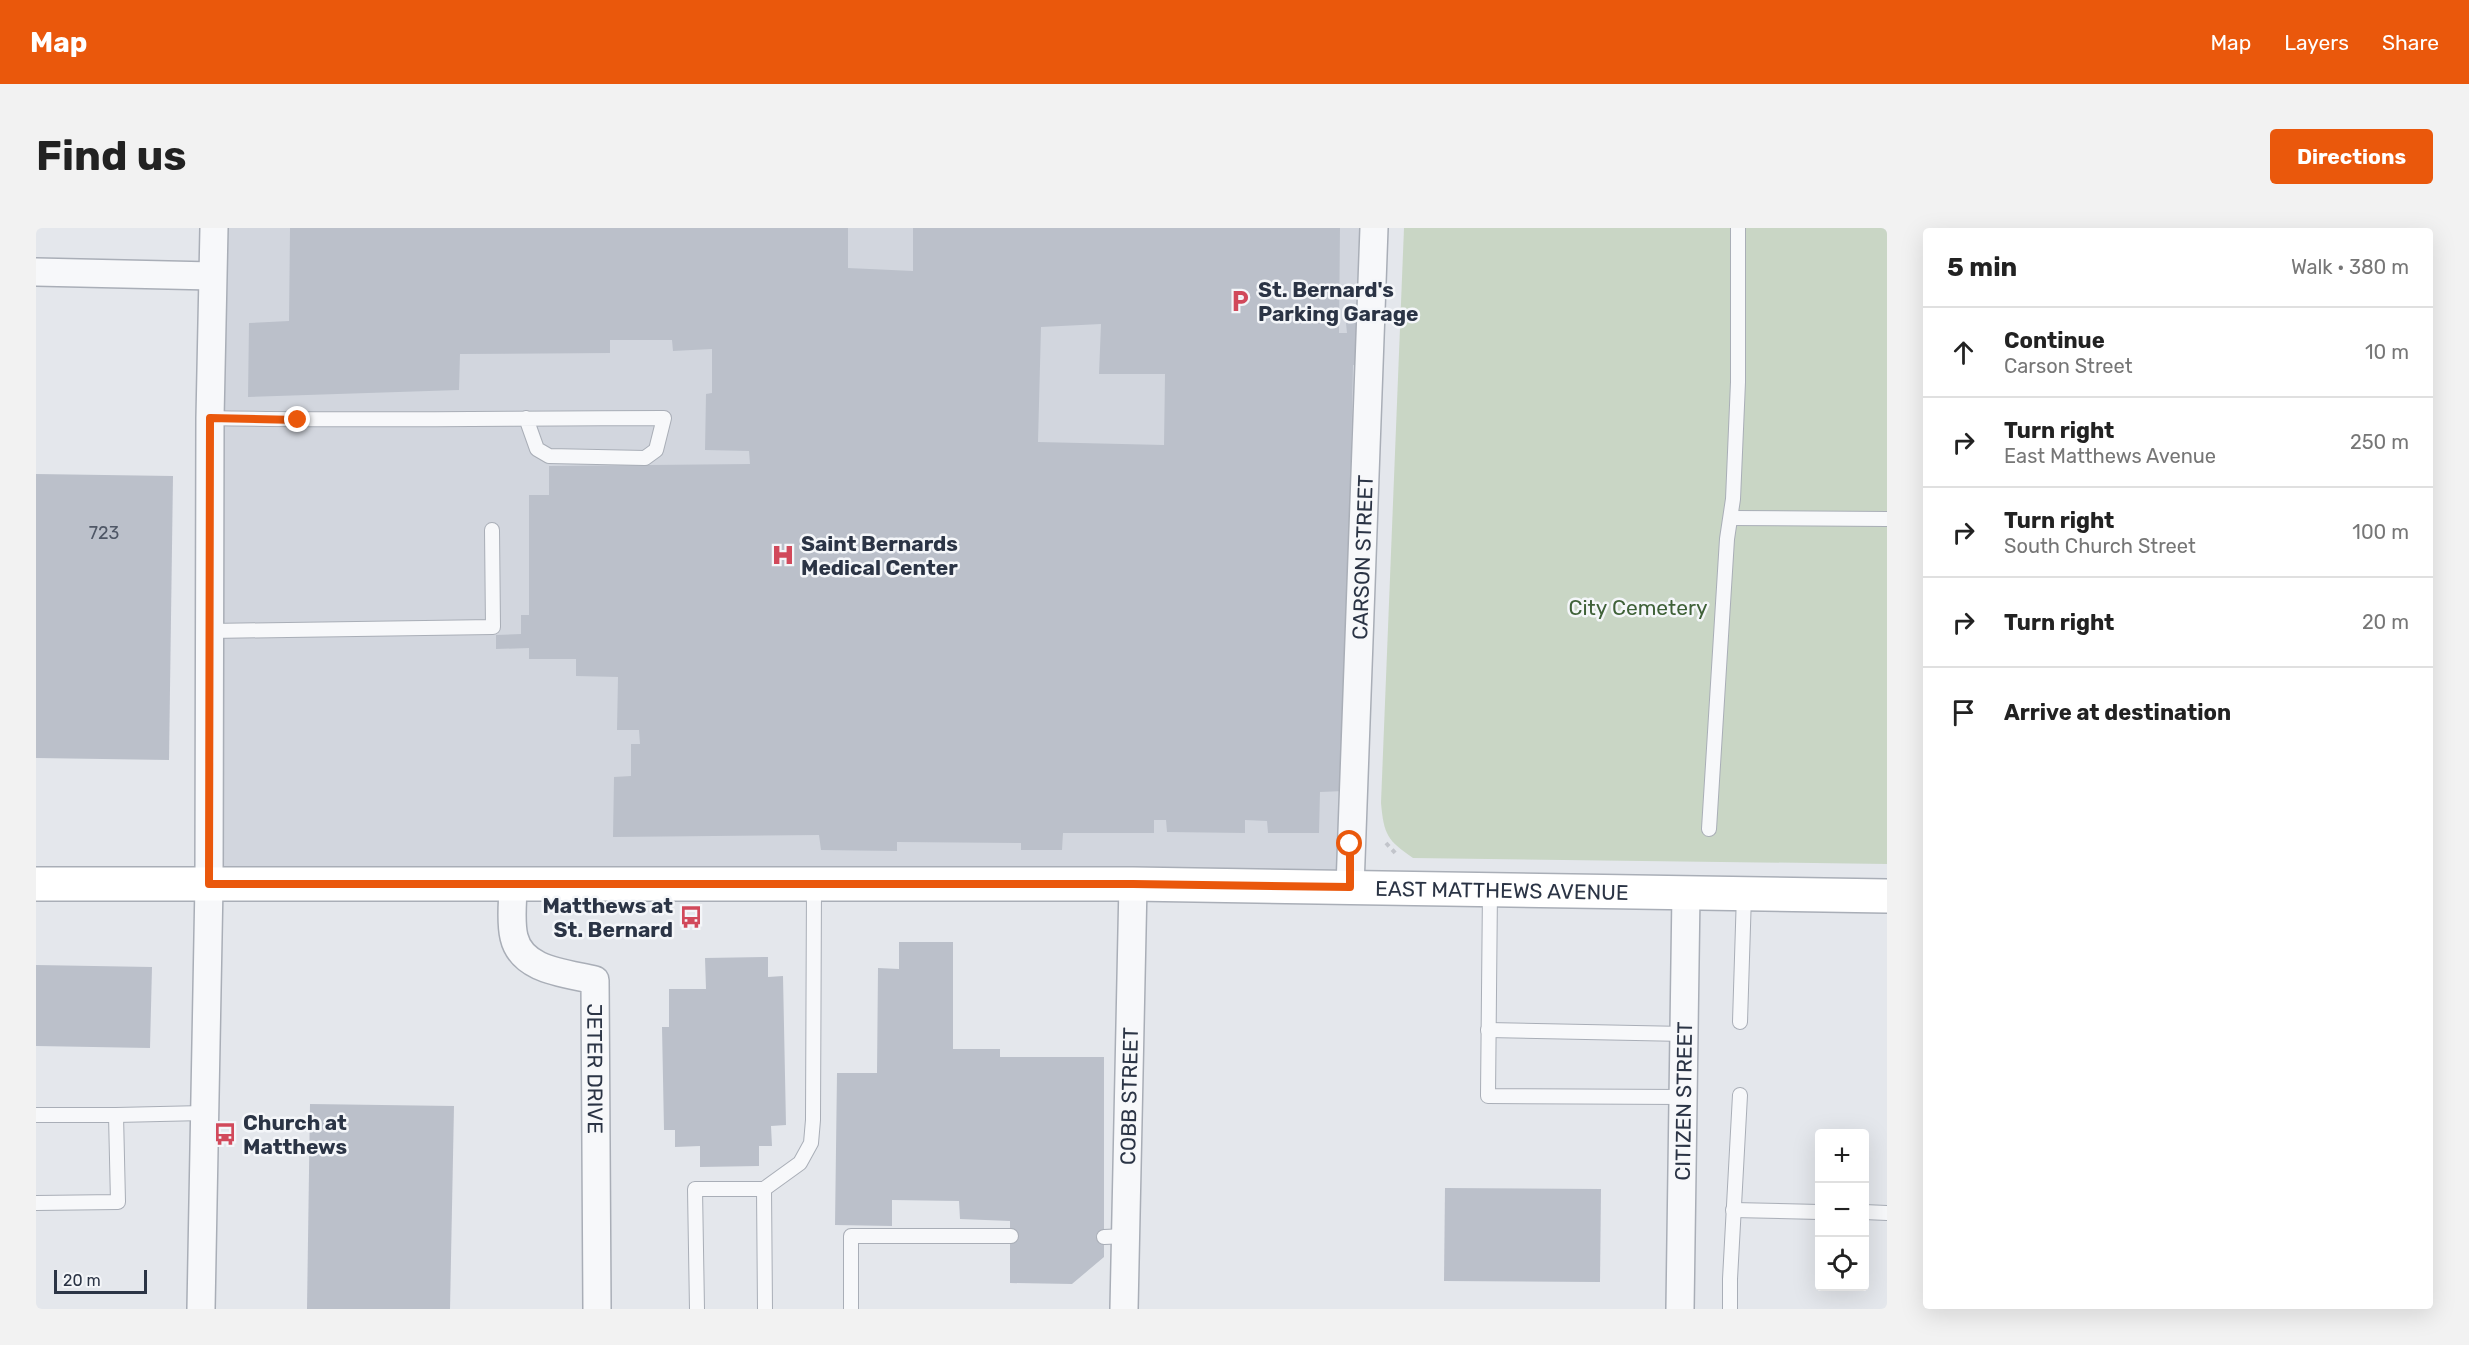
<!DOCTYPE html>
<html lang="en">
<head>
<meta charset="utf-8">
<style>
  body { margin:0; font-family:Rubik,sans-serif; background:#f2f2f2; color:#222 }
  .controls { position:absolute; right:18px; bottom:18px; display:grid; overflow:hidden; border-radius:6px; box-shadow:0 6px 24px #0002 }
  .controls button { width:54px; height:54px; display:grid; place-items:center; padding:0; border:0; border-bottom:2px solid #e0e0e0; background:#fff; color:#222; font:30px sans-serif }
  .scale { position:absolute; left:18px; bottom:15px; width:93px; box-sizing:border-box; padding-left:6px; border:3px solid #2b3445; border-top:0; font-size:16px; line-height:21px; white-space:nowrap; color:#2b3445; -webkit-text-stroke:4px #f4f6f9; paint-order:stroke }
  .stop { position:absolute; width:18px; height:18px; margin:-14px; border:4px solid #ea580c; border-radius:50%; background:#fff }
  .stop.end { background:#ea580c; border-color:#fff; box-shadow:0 2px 6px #0008 }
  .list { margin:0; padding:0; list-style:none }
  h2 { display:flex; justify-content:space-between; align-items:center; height:78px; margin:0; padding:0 24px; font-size:26px }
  h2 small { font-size:20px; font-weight:400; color:#767676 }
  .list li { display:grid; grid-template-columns:39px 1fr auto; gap:18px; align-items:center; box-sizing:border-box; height:90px; padding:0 24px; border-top:2px solid #e0e0e0 }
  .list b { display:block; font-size:22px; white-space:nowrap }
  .list p { margin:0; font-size:20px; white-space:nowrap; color:#767676 }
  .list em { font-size:20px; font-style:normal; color:#767676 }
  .icon { flex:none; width:33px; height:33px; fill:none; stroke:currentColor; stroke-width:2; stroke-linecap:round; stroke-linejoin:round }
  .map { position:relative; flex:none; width:1851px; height:1081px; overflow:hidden; border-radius:6px }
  header { display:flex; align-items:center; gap:36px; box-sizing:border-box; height:84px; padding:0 30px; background:#ea580c; color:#fff }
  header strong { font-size:28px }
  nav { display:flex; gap:33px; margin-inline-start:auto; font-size:21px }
  .intro { display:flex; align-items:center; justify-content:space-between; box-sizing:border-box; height:144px; padding:0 36px }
  h1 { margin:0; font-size:42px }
  .button { padding:15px 27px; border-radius:6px; background:#ea580c; color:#fff; font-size:21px; font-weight:700 }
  main { display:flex; gap:36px; padding:0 36px }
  aside { flex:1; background:#fff; border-radius:6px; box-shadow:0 6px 24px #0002 }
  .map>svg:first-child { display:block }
  .built { fill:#d2d6de }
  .green { fill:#c9d6c5 }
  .building { fill:#bbc0ca; fill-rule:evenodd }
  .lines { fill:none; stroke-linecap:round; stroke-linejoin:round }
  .lane-casing { stroke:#a9aeb7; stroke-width:16 }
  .street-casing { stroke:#a9aeb7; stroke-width:30 }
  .secondary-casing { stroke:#a9aeb7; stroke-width:36 }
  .path { stroke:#c2c5cb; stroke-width:4; stroke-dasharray:4.5 4.5; stroke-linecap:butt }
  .lane { stroke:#f7f8fa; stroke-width:14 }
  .street { stroke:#f7f8fa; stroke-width:27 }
  .secondary { stroke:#fff; stroke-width:33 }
  .route { stroke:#ea580c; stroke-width:8 }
  .labels { text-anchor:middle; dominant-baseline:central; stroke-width:5; stroke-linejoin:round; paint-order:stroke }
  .number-label { font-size:18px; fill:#4f5766 }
  .poi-label { font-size:21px; font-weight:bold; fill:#2b3445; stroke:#f4f6f9; text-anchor:start }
  .street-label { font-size:21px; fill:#2b3445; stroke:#f4f6f9 }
  .park-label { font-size:21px; fill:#3f6138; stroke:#f4f6f9 }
</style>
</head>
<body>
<header>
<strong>Map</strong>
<nav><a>Map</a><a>Layers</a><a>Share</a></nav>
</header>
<div class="intro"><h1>Find us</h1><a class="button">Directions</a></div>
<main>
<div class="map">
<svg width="1851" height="1081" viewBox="0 0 1851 1081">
  <rect width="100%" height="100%" fill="#e4e7ec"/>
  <path class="built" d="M179 0H1328L1310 654 173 656Z"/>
  <path class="green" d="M1368 0H1851V636L1377 630C1351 612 1348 607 1345 575Z"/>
  <g class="building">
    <path d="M254 0H812V40L877 43V0H1304L1303 105H1311L1310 95H1329L1328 137H1317L1308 563 1284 564 1283 605H1232L1231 593 1209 592V605L1131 604 1130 592H1118V605H1027L1026 622H985V615L861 614V623L785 622 783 607 577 609 578 549 595 548V516H604L603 502H581L582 449 540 448V431H493V420L460 421V407L485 406V387H493V267H513V238L714 236 713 223 669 222 670 166 676 165V121L637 123 636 112H574V125L424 126 423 162 212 169 213 95 253 93ZM1065 96 1063 146H1129L1128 217 1002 214 1005 99Z"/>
    <path d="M0 246 137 248 133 532 0 530Z"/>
    <path d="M863 714H917V821H964V829H1068V1029L1036 1056 974 1055V993L924 991 923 973 856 972V998L799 997 801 845H841L842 740 863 741Z"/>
    <path d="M732 729V749L747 748 750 897 735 898 736 918H723V938L664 939V918L639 919V902H628L626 799H633V761H670L669 730Z"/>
    <path d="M0 737 116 739 114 820 0 818Z"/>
    <path d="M274 876 418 878 414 1081H271Z"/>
    <path d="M1409 960 1565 961 1564 1054 1408 1053Z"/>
  </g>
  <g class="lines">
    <g class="lane-casing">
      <g id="lane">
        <path d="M174 190C325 193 476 190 628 190L620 222 609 230 513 228 501 221 490 190"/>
        <path d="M1695 290 1851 291"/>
        <path d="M175 403 457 399 456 302"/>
        <path d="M1673 601 1691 311 1697 271 1702 154V0"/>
        <path d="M1454 661 1452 868 1647 869"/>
        <path d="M1704 794 1708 666"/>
        <path d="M1452 802 1649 806"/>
        <path d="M0 887H80L82 974 0 975"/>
        <path d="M80 887 168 885"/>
        <path d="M728 961 729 1081"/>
        <path d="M1697 982 1784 984"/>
        <path d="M1828 984 1851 985"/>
        <path d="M1068 1009 1089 1008"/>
        <path d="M661 1081 659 961H728L764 935 775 915 777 892 778 658"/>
        <path d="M815 1081V1008H975"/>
        <path d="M1694 1081V1051L1704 867"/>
      </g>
    </g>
    <g class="street-casing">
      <g id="street">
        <path d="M0 44 176 48"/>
        <path id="s1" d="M477 657C477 673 474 693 478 709 486 743 530 745 559 752L561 1081"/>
        <path id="s2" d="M1314 659 1338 0"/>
        <path d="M165 1081 173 656 174 190 178 0"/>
        <path id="s3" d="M1088 1081 1097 656"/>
        <path id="s4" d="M1644 1081 1650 665"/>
      </g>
    </g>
    <g class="secondary-casing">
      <g id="secondary">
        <path id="s5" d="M0 656H1097L1851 668"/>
      </g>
    </g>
    <path class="path" d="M1350 615 1361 627"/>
    <use href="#lane" class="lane"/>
    <use href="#street" class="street"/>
    <use href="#secondary" class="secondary"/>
  </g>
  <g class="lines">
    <path class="route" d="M262 192 174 190 173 656H1097L1314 659V616"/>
  </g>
  <defs>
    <g id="parking-bare" transform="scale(1.8)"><path d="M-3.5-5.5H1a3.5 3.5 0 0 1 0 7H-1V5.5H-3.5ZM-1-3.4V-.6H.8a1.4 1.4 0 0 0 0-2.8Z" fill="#d1495b" stroke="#f4f6f9" stroke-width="2.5" paint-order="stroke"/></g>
    <g id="hospital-bare" transform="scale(1.8)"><path d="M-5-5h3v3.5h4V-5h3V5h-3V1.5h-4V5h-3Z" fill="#d1495b" stroke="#f4f6f9" stroke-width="2.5" paint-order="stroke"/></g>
    <g id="bus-bare" transform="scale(1.8)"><path d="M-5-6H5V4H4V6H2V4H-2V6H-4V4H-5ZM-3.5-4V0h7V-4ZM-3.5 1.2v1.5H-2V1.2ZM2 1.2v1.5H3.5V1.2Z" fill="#d1495b" stroke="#f4f6f9" stroke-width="2.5" paint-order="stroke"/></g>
  </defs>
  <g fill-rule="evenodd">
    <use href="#parking-bare" x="1204" y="73"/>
    <use href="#hospital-bare" x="747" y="327"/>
    <use href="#bus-bare" x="655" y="689"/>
    <use href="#bus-bare" x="189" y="906"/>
  </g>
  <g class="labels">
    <g class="number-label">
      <text x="68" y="305">723</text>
    </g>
    <g class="poi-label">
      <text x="1222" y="61">St. Bernard's<tspan x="1222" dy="24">Parking Garage</tspan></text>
      <text x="765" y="315">Saint Bernards<tspan x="765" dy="24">Medical Center</tspan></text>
      <text x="637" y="677" text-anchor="end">Matthews at<tspan x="637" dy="24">St. Bernard</tspan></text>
      <text x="207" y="894">Church at<tspan x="207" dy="24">Matthews</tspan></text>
    </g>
    <g class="street-label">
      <text stroke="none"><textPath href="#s2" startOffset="330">CARSON STREET</textPath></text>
      <text stroke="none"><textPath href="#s5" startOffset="1466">EAST MATTHEWS AVENUE</textPath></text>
      <text stroke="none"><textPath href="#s1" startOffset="238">JETER DRIVE</textPath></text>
      <text stroke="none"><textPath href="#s3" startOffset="213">COBB STREET</textPath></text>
      <text stroke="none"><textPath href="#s4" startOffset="208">CITIZEN STREET</textPath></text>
    </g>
    <g class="park-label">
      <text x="1602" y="379">City Cemetery</text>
    </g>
  </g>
</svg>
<div class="controls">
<button>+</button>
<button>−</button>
<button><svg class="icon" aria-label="locate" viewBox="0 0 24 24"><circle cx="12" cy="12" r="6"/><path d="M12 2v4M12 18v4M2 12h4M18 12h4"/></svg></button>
</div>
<div class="scale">20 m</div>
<div class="stop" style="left:1314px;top:616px"></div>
<div class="stop end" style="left:262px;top:192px"></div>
</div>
<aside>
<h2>5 min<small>Walk · 380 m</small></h2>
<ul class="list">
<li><svg class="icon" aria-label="ahead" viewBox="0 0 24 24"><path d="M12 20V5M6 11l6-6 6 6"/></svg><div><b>Continue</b><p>Carson Street</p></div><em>10 m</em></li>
<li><svg class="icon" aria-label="right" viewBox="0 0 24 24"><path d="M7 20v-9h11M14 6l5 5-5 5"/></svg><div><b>Turn right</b><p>East Matthews Avenue</p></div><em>250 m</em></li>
<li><svg class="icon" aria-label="right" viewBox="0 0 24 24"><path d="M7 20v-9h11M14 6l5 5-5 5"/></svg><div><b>Turn right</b><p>South Church Street</p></div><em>100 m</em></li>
<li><svg class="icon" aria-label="right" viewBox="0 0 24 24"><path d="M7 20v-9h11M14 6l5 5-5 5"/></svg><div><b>Turn right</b></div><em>20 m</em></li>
<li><svg class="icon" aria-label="arrive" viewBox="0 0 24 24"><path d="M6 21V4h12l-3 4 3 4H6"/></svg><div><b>Arrive at destination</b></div></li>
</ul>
</aside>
</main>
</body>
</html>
